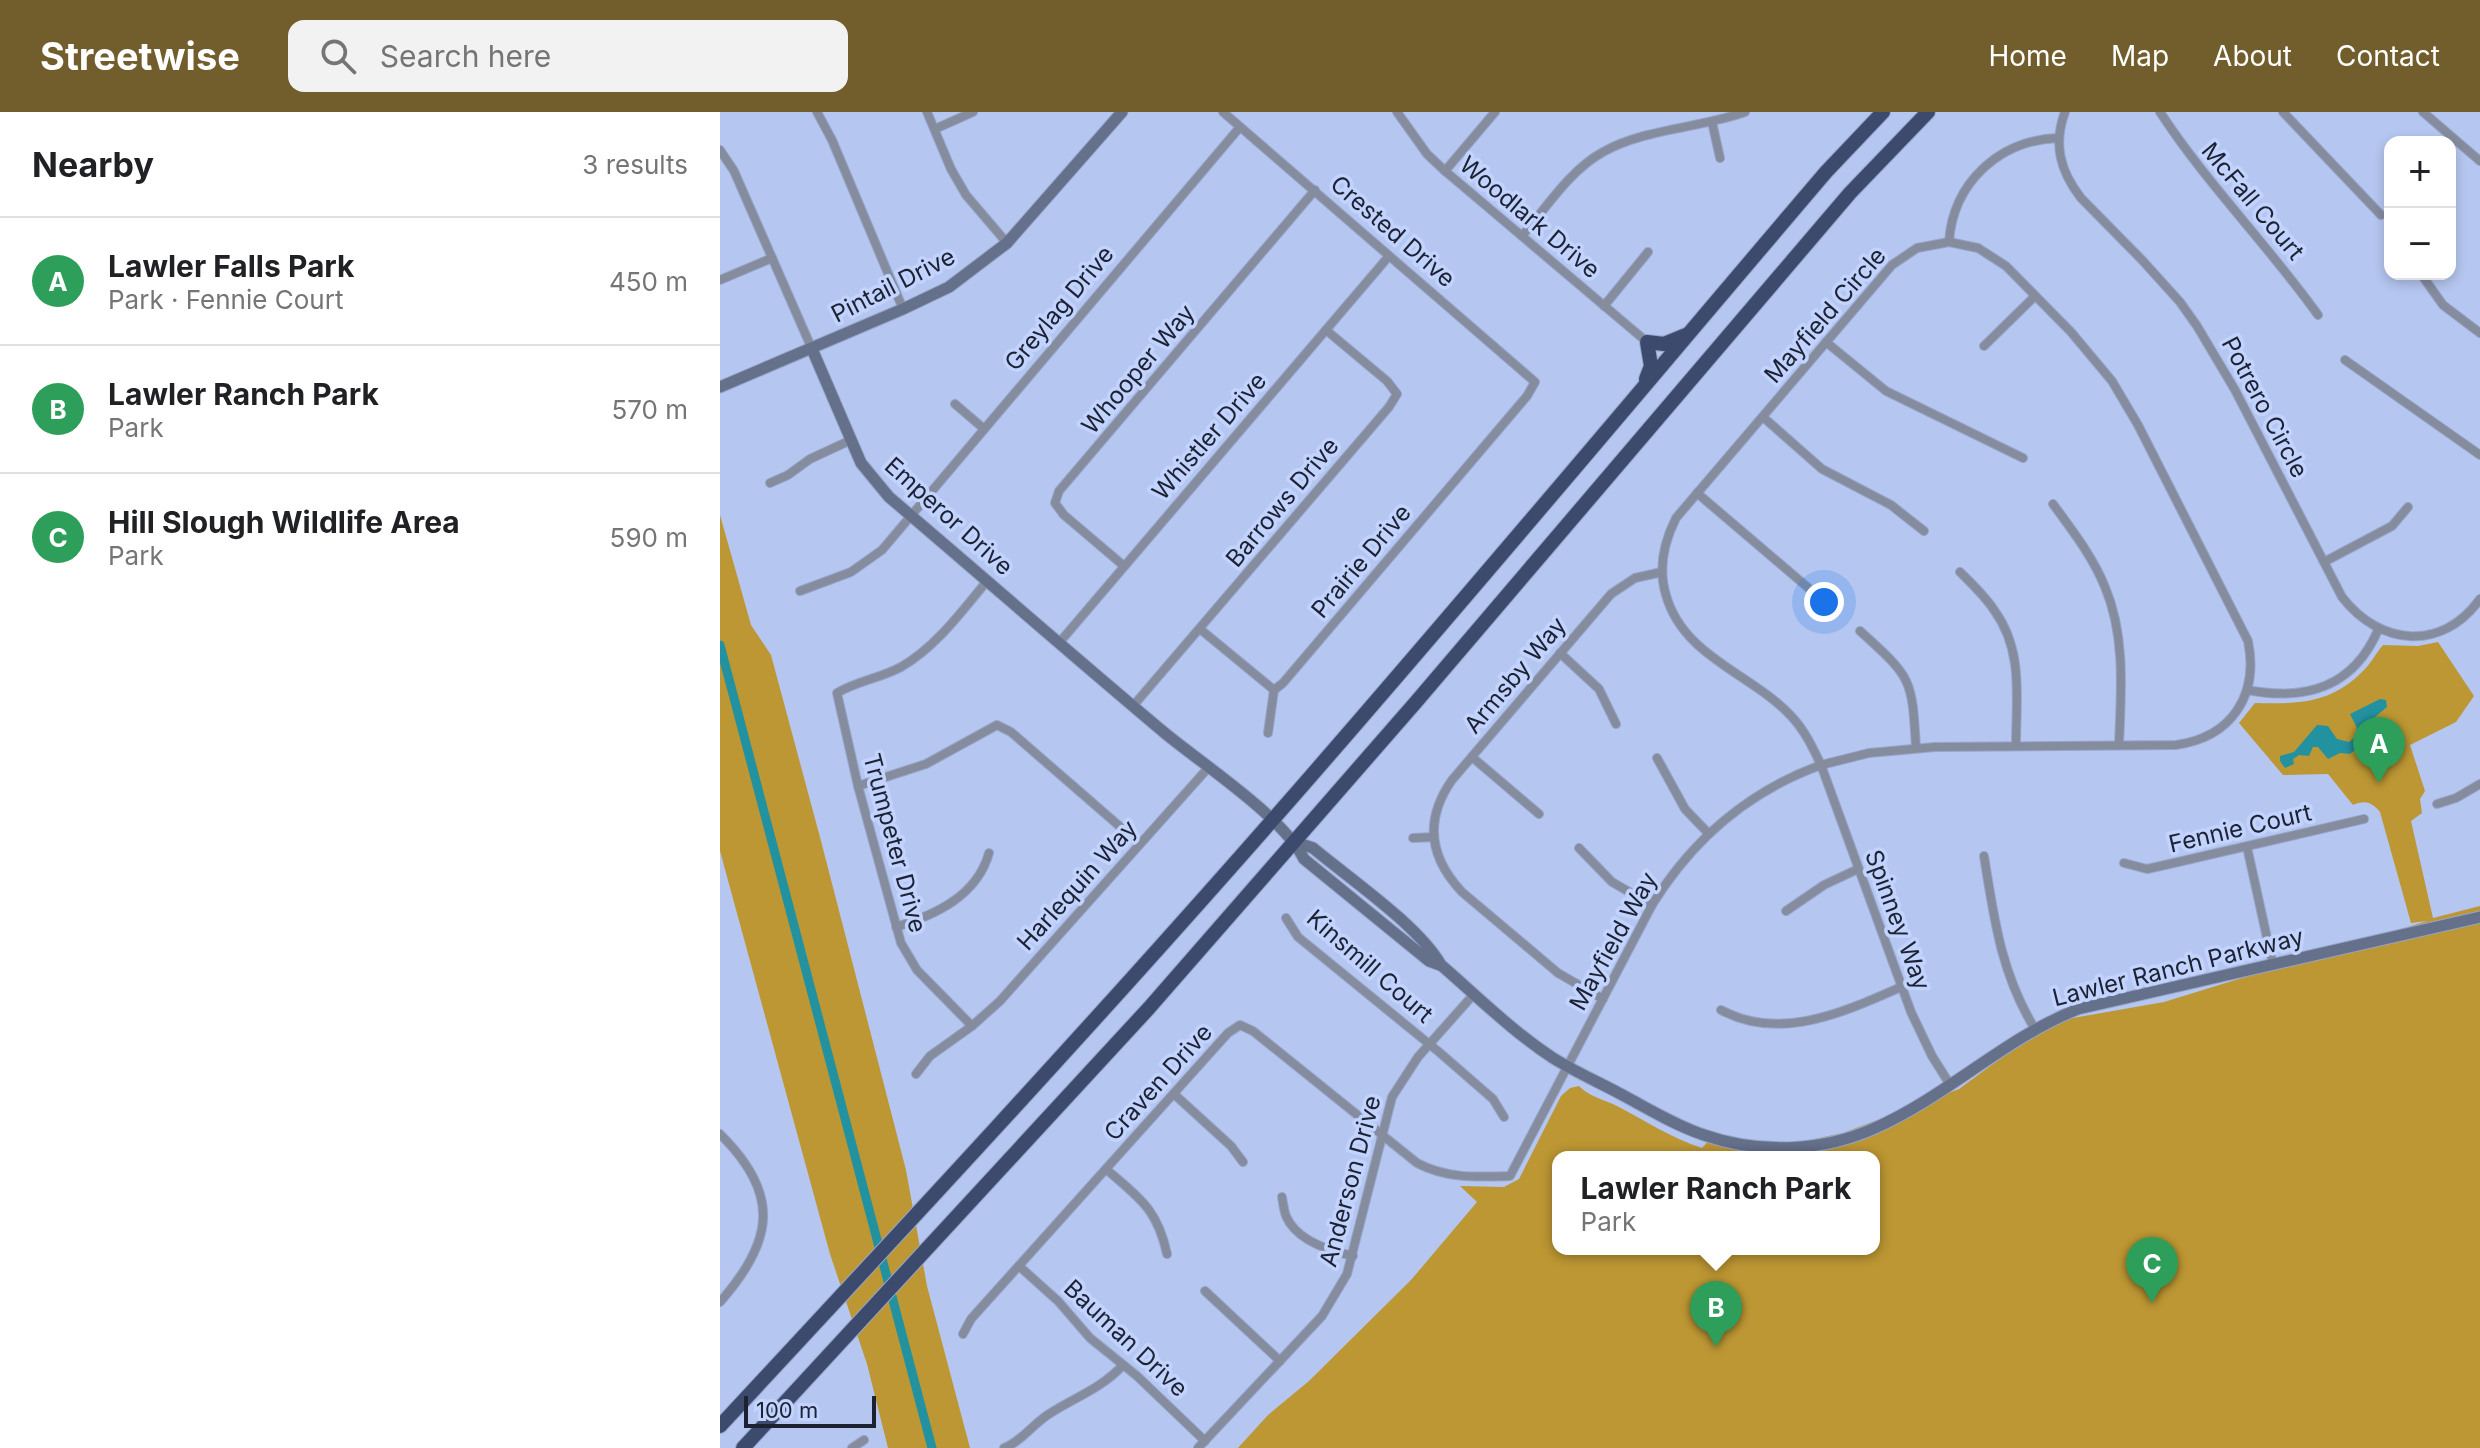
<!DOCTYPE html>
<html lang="en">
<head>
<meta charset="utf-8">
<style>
  body { margin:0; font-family:Inter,sans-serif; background:#f2f2f2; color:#202124 }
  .controls { position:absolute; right:24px; top:24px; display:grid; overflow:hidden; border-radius:16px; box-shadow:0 4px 12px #0003 }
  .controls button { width:72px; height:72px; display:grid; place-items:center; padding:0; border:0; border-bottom:2px solid #e0e0e0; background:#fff; color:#202124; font:40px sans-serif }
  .scale { position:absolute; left:24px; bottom:20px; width:132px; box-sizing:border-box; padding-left:8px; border:4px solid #1c2232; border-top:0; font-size:22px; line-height:28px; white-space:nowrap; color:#1c2232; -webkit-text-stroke:6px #c1d3fe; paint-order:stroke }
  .you { position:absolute; left:1104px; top:490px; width:28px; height:28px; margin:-20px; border:6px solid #fff; border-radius:50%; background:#1a73e8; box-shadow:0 0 0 12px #1a73e833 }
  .badge { display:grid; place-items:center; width:52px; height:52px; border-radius:50%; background:#725e2d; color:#fff; font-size:26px; font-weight:700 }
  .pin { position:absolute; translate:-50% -66px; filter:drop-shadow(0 2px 4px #0008) }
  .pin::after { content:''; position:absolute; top:42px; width:28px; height:24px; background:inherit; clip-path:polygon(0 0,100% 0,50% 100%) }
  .popup { position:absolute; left:832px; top:1039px; width:328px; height:104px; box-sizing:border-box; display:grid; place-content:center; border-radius:16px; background:#fff; filter:drop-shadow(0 2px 6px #0005); font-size:26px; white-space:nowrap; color:#757577 }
  .popup b { font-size:30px; color:#202124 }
  .popup::after { content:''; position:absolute; left:50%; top:100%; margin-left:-16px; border:16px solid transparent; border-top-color:#fff }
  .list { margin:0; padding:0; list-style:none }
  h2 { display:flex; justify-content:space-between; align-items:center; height:104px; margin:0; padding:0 32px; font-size:34px }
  h2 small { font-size:26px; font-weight:400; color:#757577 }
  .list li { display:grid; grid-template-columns:52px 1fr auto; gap:24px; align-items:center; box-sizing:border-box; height:128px; padding:0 32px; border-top:2px solid #e0e0e0 }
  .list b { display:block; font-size:30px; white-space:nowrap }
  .list p { margin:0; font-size:26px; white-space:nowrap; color:#757577 }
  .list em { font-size:26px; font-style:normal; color:#757577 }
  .icon { flex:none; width:44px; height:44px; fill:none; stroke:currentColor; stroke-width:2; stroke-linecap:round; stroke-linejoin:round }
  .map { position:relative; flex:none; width:1760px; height:1336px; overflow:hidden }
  header { display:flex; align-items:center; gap:48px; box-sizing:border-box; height:112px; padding:0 40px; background:#725e2d; color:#fff }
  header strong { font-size:38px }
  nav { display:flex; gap:44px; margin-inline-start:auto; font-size:28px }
  .search { width:560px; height:72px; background:#f2f2f2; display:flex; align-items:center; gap:20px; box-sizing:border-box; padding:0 28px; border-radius:16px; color:#757577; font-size:30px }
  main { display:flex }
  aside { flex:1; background:#fff }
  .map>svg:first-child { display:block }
  .green { fill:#bd9733; fill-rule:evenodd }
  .water { fill:#2392a0 }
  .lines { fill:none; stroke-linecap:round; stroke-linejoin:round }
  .canal { stroke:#2392a0; stroke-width:9 }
  .street-casing { stroke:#96a5ca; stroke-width:10 }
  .secondary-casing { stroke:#96a5ca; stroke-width:13 }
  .highway-casing { stroke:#96a5ca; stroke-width:16 }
  .street { stroke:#858c9e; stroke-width:8 }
  .secondary { stroke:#65708a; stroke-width:11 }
  .highway { stroke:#3c4a6d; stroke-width:14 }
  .labels { text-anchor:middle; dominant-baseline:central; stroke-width:7; stroke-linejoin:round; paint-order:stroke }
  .street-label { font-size:24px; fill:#1c2232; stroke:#c1d3fe }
</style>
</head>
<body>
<header>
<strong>Streetwise</strong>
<div class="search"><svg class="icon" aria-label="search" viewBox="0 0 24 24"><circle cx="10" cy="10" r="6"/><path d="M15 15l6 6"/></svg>Search here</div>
<nav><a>Home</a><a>Map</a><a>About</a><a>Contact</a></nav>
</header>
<main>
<aside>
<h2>Nearby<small>3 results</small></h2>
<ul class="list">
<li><span class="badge" style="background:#2e9e5b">A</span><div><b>Lawler Falls Park</b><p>Park · Fennie Court</p></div><em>450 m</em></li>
<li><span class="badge" style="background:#2e9e5b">B</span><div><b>Lawler Ranch Park</b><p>Park</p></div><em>570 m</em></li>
<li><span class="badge" style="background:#2e9e5b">C</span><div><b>Hill Slough Wildlife Area</b><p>Park</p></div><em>590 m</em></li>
</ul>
</aside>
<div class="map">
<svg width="1760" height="1336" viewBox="0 0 1760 1336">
  <rect width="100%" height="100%" fill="#b5c6f0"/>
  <g class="green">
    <path d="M0 403 31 513 51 543 101 729 186 1058 207 1174 250 1336H168L147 1252 110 1142 0 739Z"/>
    <path d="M1718 530 1754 584 1736 610 1690 633 1705 679 1700 687 1702 701 1691 709 1713 806 1760 794V1336H518L548 1303 589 1269 691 1168 757 1090 740 1074 784 1075 799 1067 841 984 850 976 859 974C868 984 885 988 897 994 926 1009 951 1026 982 1036L995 1022 1037 1039 1123 1021 1239 977 1330 910 1444 890 1707 809 1691 811 1660 700C1652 690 1644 688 1633 693L1608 662 1563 663 1519 611 1535 591C1579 592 1611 592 1644 558 1652 550 1656 541 1663 533L1698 534ZM838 1045H1154V1137H838Z"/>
  </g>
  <path class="water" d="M1660 587 1666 588 1667 595 1655 605 1653 614 1668 628 1667 640 1659 641 1642 633 1630 642 1620 641 1608 647 1598 635H1593L1589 644 1579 643 1573 647 1574 652 1565 656 1560 649V644L1574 640 1597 613 1608 614 1617 627 1629 630 1636 624 1637 616 1630 602Z"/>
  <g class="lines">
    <path class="canal" d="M0 533 212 1336"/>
    <g class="street-casing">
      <g id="street">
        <path d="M97 0 112 28 183 197"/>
        <path d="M207 0 231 57 246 83 287 131"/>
        <path d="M677 0 707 42 725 59 927 230"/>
        <path d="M1345 0C1333 32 1340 59 1361 86L1422 148 1460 190 1477 214 1515 278 1622 485C1660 534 1722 540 1760 487"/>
        <path d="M1440 0C1487 72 1548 133 1598 203"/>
        <path d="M1563 0 1661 103"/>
        <path d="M1703 0 1760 49"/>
        <path d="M992 10 1000 46"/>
        <path d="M215 17 253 0"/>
        <path d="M0 38 14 59 92 237"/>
        <path d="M725 59 775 0"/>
        <path d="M802 124C826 96 850 58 883 40 923 17 980 16 1025 0"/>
        <path d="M1229 130 1258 136 1286 154 1351 220 1392 269 1418 313 1528 529C1539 583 1512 625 1456 633L1215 635 1149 641 1101 653C1093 636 1085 619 1072 605 1033 562 963 545 946 483 938 457 944 430 956 406L1172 153 1197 136Z"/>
        <path d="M1229 130C1233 71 1279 28 1338 26"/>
        <path d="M1701 162 1723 193 1760 221"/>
        <path d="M0 168 52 146"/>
        <path d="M884 194 928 140"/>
        <path d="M1106 230 1166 279 1303 346"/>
        <path d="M1264 234 1315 184"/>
        <path d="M1625 248 1760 343"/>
        <path d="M235 292 263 316"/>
        <path d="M1043 305 1102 357 1171 393 1204 419"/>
        <path d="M50 371 68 363 90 347 131 328"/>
        <path d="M977 381 1099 485"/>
        <path d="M1333 392C1352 418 1373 445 1385 475 1406 525 1401 581 1399 633"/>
        <path d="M1604 450 1672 414 1688 395"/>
        <path d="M404 454 344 403 335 391 339 379 595 78"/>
        <path d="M1240 460C1252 472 1265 484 1274 498 1304 539 1296 586 1296 634"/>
        <path d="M80 479 131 460 162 438 520 15"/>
        <path d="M480 517 554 578 563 571 807 284 815 270 503 0"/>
        <path d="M1140 519C1192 566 1192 566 1196 636"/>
        <path d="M339 531 669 144"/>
        <path d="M840 541 879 577 896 612"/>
        <path d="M1527 578C1585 589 1633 576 1658 518"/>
        <path d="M413 594 669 295 677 282 667 269 606 218"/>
        <path d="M548 621 554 578"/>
        <path d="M752 645 819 702"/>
        <path d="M937 646 965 697 989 722"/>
        <path d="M138 674 206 652 277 613 291 620 420 732"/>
        <path d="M1717 692 1736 686 1760 672"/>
        <path d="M693 726 714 725"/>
        <path d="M1527 735 1553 853"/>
        <path d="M859 736 892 770 932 793"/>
        <path d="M1264 744C1274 806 1281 862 1315 917"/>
        <path d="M1404 751 1427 757 1445 753 1644 707"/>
        <path d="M1066 799 1104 773 1138 757"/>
        <path d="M566 806 578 825 719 940 773 987 784 1005"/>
        <path d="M176 815C215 803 257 784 269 741"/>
        <path d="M883 887 838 861 742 780C709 745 704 708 732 668L891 482 915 466 942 460"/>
        <path d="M1001 898C1060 930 1124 900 1181 875"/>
        <path d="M252 914 197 858 181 831 138 674 117 581C137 569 161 566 181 555 216 535 242 499 267 469"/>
        <path d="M196 962 210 944 252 914 280 889 488 656"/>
        <path d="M454 982 511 1034 523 1050"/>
        <path d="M0 1022C61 1082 54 1129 0 1190"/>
        <path d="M386 1057C419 1086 437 1096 447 1142"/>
        <path d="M562 1085C563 1091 564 1099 566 1104 576 1128 610 1139 633 1144"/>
        <path d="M299 1154 338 1189 370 1226 417 1264 485 1329"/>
        <path d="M485 1179 560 1249"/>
        <path d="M243 1222 251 1207 508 921 520 913 533 919 697 1051C727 1067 758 1065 790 1064L932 793C972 728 1029 679 1101 653L1191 900 1212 944 1229 971"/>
        <path d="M132 1336 144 1328"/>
        <path d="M284 1336C302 1329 313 1312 329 1302 355 1285 381 1277 403 1253"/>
        <path d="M478 1336 602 1204 627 1162 672 985 698 945 754 882"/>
      </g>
    </g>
    <g class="secondary-casing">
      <g id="secondary">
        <path d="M92 237 141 351 169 385C262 464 353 544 446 622 485 654 563 705 584 747L709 849 720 853"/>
        <path d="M0 275 183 197 229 175 287 131 402 0"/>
        <path d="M575 730 593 736C630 767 698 813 721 853 757 884 793 920 833 946 857 961 883 972 908 986 932 999 957 1014 984 1023 1038 1042 1102 1040 1155 1016 1227 984 1285 926 1358 897L1760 805"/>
      </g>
    </g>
    <g class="highway-casing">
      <g id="highway">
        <path d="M926 267 931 254 927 230 944 232 966 223"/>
        <path d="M0 1314C185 1115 370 916 549 712 738 497 921 277 1106 60L1163 0"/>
        <path d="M23 1336 429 896 696 590 1130 81 1208 0"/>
      </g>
    </g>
    <use href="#street" class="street"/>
    <use href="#secondary" class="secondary"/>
    <use href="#highway" class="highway"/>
  </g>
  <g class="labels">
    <g class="street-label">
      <text transform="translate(1533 89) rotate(50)">McFall Court</text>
      <text transform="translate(810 105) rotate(40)">Woodlark Drive</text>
      <text transform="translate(673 119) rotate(41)">Crested Drive</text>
      <text transform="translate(173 173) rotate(-27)">Pintail Drive</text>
      <text transform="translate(339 196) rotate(-50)">Greylag Drive</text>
      <text transform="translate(1105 203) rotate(-49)">Mayfield Circle</text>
      <text transform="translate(418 257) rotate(-50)">Whooper Way</text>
      <text transform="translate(1545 295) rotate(62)">Potrero Circle</text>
      <text transform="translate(489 324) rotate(-49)">Whistler Drive</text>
      <text transform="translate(562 390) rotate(-50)">Barrows Drive</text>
      <text transform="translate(229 404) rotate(42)">Emperor Drive</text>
      <text transform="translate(641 449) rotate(-50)">Prairie Drive</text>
      <text transform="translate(795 563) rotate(-50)">Armsby Way</text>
      <text transform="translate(1520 716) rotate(-13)">Fennie Court</text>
      <text transform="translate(175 731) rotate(75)">Trumpeter Drive</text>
      <text transform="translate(357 773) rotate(-48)">Harlequin Way</text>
      <text transform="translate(1178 808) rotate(70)">Spinney Way</text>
      <text transform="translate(893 829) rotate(-61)">Mayfield Way</text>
      <text transform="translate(650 854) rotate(41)">Kinsmill Court</text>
      <text transform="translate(1458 855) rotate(-14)">Lawler Ranch Parkway</text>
      <text transform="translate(438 970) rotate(-48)">Craven Drive</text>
      <text transform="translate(630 1069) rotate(-75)">Anderson Drive</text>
      <text transform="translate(406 1226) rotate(43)">Bauman Drive</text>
    </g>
  </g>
</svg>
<div class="controls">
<button>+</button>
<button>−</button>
</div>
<div class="scale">100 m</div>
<div class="you"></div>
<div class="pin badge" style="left:1659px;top:671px;background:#2e9e5b">A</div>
<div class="pin badge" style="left:996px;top:1235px;background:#2e9e5b">B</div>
<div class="popup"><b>Lawler Ranch Park</b>Park</div>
<div class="pin badge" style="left:1432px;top:1191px;background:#2e9e5b">C</div>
</div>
</main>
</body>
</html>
